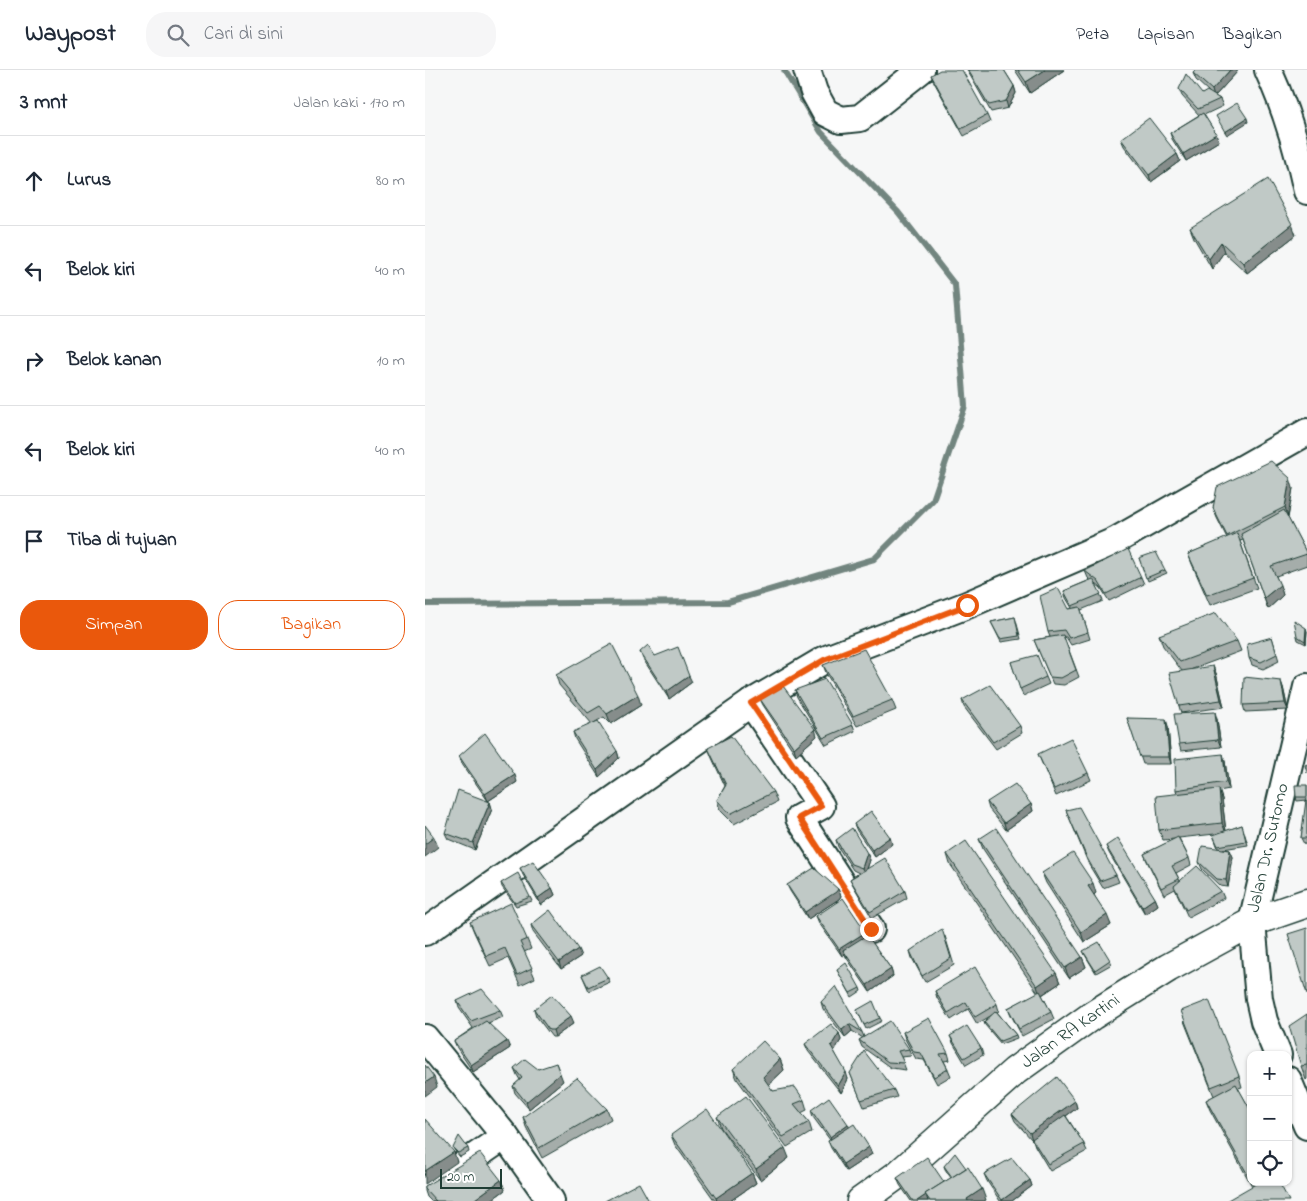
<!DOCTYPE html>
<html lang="id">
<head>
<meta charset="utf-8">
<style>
  body { margin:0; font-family:"Indie Flower",sans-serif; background:#f6f6f7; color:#1f2937 }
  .controls { position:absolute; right:15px; bottom:15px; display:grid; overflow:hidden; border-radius:10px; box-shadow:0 1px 4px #0004 }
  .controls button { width:45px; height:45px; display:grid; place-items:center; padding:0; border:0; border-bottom:1px solid #e0e1e3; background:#fff; color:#1f2937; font:25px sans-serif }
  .scale { position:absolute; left:15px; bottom:12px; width:62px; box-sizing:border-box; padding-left:5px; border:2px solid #1f3d34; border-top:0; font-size:14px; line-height:18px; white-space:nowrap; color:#1f3d34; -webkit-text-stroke:4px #fff; paint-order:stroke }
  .stop { position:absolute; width:15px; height:15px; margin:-11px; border:4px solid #ea580c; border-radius:50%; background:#fff }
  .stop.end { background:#ea580c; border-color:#fff; box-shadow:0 1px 5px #0008 }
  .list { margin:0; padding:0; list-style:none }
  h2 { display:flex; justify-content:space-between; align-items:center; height:65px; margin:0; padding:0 20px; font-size:21px }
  h2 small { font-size:16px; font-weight:400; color:#747a83 }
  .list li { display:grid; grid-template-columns:32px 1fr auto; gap:15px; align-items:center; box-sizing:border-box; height:90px; padding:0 20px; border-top:1px solid #e0e1e3 }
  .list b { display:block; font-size:19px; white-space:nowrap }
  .list em { font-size:16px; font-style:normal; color:#747a83 }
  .actions { display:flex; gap:10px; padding:15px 20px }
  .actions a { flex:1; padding:11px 0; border:1px solid #ea580c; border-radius:20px; text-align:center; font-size:18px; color:#ea580c }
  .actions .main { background:#ea580c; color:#fff }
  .icon { flex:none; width:28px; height:28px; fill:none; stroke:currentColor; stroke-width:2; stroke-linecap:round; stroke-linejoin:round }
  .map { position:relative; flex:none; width:882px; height:1131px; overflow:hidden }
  header { display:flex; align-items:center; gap:30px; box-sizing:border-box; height:70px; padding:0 25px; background:#fff; border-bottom:1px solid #e0e1e3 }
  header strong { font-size:24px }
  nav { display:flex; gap:28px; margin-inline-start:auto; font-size:18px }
  .search { width:350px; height:45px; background:#f6f6f7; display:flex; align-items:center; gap:12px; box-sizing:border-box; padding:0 18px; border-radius:20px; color:#747a83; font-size:19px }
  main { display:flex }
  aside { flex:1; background:#fff }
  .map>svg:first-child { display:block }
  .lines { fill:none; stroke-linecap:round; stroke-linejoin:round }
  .stream { stroke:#72857f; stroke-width:6 }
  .minor-casing { stroke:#1f3d34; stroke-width:30 }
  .major-casing { stroke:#1f3d34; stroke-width:31 }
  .minor { stroke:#fff; stroke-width:26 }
  .major { stroke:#fff; stroke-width:28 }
  .wall { fill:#a5adaa; stroke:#1f3d34 }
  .shaded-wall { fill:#868d8b; stroke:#1f3d34 }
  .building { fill:#c0c9c6; stroke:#1f3d34 }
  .route { stroke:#ea580c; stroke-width:6 }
  .labels { text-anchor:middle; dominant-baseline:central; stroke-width:4; stroke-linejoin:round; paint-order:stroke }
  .street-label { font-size:18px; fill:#1f3d34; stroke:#fff }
</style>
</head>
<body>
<header>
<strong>Waypost</strong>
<div class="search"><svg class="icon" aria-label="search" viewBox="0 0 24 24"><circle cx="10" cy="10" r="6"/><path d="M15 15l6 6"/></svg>Cari di sini</div>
<nav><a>Peta</a><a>Lapisan</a><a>Bagikan</a></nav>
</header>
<main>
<aside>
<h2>3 mnt<small>Jalan kaki · 170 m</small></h2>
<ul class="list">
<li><svg class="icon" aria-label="ahead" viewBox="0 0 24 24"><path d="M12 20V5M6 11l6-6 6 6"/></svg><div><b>Lurus</b></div><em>80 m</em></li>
<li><svg class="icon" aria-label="left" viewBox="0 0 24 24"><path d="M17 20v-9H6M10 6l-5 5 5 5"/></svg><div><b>Belok kiri</b></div><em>40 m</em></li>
<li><svg class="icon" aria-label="right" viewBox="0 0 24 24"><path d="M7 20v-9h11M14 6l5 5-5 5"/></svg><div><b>Belok kanan</b></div><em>10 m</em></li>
<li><svg class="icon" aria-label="left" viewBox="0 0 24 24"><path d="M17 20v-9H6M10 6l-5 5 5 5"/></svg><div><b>Belok kiri</b></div><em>40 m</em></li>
<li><svg class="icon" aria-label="arrive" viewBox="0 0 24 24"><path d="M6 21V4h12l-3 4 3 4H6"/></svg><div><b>Tiba di tujuan</b></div></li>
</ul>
<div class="actions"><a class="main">Simpan</a><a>Bagikan</a></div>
</aside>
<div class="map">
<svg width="882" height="1131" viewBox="0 0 882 1131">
  <rect width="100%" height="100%" fill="#f6f7f7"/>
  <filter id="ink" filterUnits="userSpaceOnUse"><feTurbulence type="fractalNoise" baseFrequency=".02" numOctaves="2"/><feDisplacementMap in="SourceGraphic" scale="10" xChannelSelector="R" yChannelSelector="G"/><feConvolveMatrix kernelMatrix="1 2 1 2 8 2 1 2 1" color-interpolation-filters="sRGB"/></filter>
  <g filter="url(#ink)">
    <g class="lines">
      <path class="stream" d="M0 534 303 532 449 489 508 430 540 336 530 215 473 142 396 62 359 0"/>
      <g class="minor-casing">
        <g id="minor">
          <path d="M382 0 389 22 400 42 416 50 435 48 496 0"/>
          <path d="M843 0C861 39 873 79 882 121"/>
          <path d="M326 633 396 736 374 748 446 859"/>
          <path d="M0 862 326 633 399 590 542 535 690 471 882 362"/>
          <path d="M0 968 80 1066 126 1131"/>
          <path d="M853 985 839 951 834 929 827 852 882 617"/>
          <path d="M863 1010 882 1056"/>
          <path d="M0 1121 80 1066"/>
        </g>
      </g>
      <g class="major-casing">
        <path id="major" d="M436 1131 475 1103 590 1001 668 945 743 898 827 852 882 833"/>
      </g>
      <use href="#minor" class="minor"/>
      <use href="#major" class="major"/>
    </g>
    <g class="wall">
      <path d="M542 0H579L589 16 591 23 583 38 566 42Z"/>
      <path d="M590 0H639L605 23Z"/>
      <path d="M771 0H812V2L790 26 795 29 798 36 779 45 791 64 794 71 761 91 747 69 745 63 774 45 757 26 754 19 777 24 784 22 771 10 768 3Z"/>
      <path d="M506 5 562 45 565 52 539 66 509 12Z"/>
      <path d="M696 69 752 84 755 91 726 112 699 76Z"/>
      <path d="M765 158 871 165 822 203 799 182 787 199 769 168Z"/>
      <path d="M868 418 863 448 882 484V495L851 506 858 525 843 539 818 470 815 471 832 518 785 535 767 494 763 484 802 468 792 448 788 438Z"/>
      <path d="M714 488 740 500 742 503 723 511Z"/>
      <path d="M660 501 716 507 719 514 684 531 676 518 671 514 678 531 656 540 665 569 646 575 641 567H639L654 607 639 615 628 614 609 570 625 567 623 562 644 539 647 538 641 528 639 521 665 510 663 508Z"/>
      <path d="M590 547 596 569 576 572 566 552Z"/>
      <path d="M882 561 881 574 873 570 872 566Z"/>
      <path d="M734 565 812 571 816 581 765 600 791 603 799 637 756 643 754 636 757 601 738 576Z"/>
      <path d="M847 567 854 591 838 599 827 595 824 588Z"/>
      <path d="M215 582 230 586 267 612 244 629 218 589Z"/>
      <path d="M586 592 621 607 624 614 598 626Z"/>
      <path d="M398 595 467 630 471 640 432 656 402 605Z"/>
      <path d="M131 605 216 635 186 654 179 647 167 654 134 615Z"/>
      <path d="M858 617 863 640 820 642 818 635Z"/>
      <path d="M370 620 428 655 430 661 401 675 372 627Z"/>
      <path d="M335 629 392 666 371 685 338 635Z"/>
      <path d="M537 630 595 656 597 663 571 679 539 637Z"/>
      <path d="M702 648 743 656 746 694H718Z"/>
      <path d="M792 649 796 677 756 681 754 674Z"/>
      <path d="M148 662 192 681 194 688 174 707 150 669Z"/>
      <path d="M283 678 348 722 352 732 309 754 295 740 292 730 300 716 287 688Z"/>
      <path d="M613 684 663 703 666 710 631 726Z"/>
      <path d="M34 686 92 712 63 731 37 693Z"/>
      <path d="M800 691 804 719 794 721 797 729 801 761 817 755 823 775 798 779 805 780 808 787 803 817 795 816 777 799 774 792 793 778 788 765 790 764 754 768 764 788 766 795 751 803 755 811 796 821 799 828 763 847 750 819 739 825 722 791 719 784 750 769 738 770 734 760 752 723 751 720Z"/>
      <path d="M882 715V730L872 731 871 727Z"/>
      <path d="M882 731V775L879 774 876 768Z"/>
      <path d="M65 732 67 739 50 780 23 769 20 763Z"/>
      <path d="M562 732 606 734 608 741 581 760 564 739Z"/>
      <path d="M641 740 691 805 694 812 678 818 664 795Z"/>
      <path d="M429 754 467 774 450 787 432 761Z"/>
      <path d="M554 769 657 887 661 897 644 908 558 779Z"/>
      <path d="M411 770 442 783 445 790 442 799 480 821 482 828 447 848 428 815 425 809 434 803 428 800 413 777Z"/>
      <path d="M681 776 730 828 733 835 720 844 684 783Z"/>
      <path d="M522 784 631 903 635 913 617 925 626 942 629 949 597 966 586 945 583 938 613 923 525 794Z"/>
      <path d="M95 798 127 818 130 825 116 835 98 805Z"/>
      <path d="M617 803 671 823 669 825 686 855 659 872 621 813Z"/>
      <path d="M76 813 105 827 107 831 91 836 77 817Z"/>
      <path d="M362 815 413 819 416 826 414 829 383 849 365 821Z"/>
      <path d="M391 846 442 865 466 899 468 906 445 922 421 887 420 884 417 886 394 853Z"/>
      <path d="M45 852 102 869 106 879 99 882 110 908 95 915 83 888 65 896 49 862Z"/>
      <path d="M106 855 156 886 136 899 108 862Z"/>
      <path d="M520 866 529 895 500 912 487 888 485 881Z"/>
      <path d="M658 881 685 890 687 894 671 903 660 885Z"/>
      <path d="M412 900 435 918 436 921 427 927Z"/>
      <path d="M157 905 183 908 185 912 164 921Z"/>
      <path d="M510 921 572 934 574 941 572 942 591 965 592 968 576 974 560 955 559 952 567 945 552 954 543 939 526 950 512 928Z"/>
      <path d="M32 931 75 940 78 947 63 953 85 978 48 1002 32 978 29 971 48 958 34 938Z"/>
      <path d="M396 932 437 962 439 967 484 979 486 986 476 987 481 1000 466 998 437 977 434 970 438 968 427 961 420 967 398 939Z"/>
      <path d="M109 939 149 953 130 967H127L111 946Z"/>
      <path d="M432 940 455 948 457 951 441 959Z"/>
      <path d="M882 944V1009L881 1010 876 996Z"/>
      <path d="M759 951 814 1006 817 1017 813 1018 826 1041V1112H833L827 1116 785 1040 781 1030 789 1026Z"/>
      <path d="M478 962 523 983 525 990 519 991 523 999 526 1006 512 1014 499 990 491 989 480 969Z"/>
      <path d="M414 963 416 970 409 981 423 1009 416 1023 383 981 380 974Z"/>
      <path d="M525 966 556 978 558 985 541 995 528 973Z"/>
      <path d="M355 989 359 1000 343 1015 348 1021 379 1030 382 1040 376 1043 384 1052 387 1062 362 1077 312 1009 308 999Z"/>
      <path d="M89 998 113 999 138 1011 104 1039 90 1023 88 1016 95 1010 92 1005Z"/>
      <path d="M425 1003 469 1020 472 1027 439 1037Z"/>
      <path d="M650 1031 652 1038 641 1046 659 1074 662 1081 625 1101 610 1076 608 1070H607L590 1051 587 1044Z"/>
      <path d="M182 1039 186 1049 117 1088 101 1057 98 1047Z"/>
      <path d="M386 1040 423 1054 424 1057 444 1077 447 1084 421 1101 406 1078 403 1071 405 1070 388 1047Z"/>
      <path d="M292 1047 364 1088 335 1110 296 1058Z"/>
      <path d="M246 1065 327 1103 331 1113 305 1131H290L250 1075Z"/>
      <path d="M28 1078H43L44 1082 35 1087 30 1081Z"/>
      <path d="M519 1096 561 1130 559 1131H486L475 1115 472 1108 519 1112 526 1108 520 1099Z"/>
      <path d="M559 1104 605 1110 607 1116 587 1131H575L562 1111Z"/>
      <path d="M76 1110 80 1120 65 1131H6L2 1127 0 1121V1116Z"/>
    </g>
    <g class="shaded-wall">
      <path d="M620 0H639L605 23 601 12Z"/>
      <path d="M805 0H812V2L789 27 787 20Z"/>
      <path d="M589 16 591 23 583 38 581 31Z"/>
      <path d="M822 48 823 52 802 65 800 62Z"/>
      <path d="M791 64 794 71 761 91 758 84Z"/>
      <path d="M752 84 755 91 726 112 724 105Z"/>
      <path d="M867 154 871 165 822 203 818 193Z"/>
      <path d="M796 172 799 182 787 199 784 189Z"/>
      <path d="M865 408 868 418 863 447 860 437Z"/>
      <path d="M855 515 858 525 843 539 839 528Z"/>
      <path d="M881 558 882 561 881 574 880 571Z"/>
      <path d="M788 596 791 603 799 637 796 630Z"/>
      <path d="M264 606 267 612 244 629 241 622Z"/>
      <path d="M856 611 858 617 863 640 860 633Z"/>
      <path d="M213 625 216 635 186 654 182 644Z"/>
      <path d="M790 642 792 649 796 677 793 670Z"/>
      <path d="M741 649 743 656 746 694 744 687Z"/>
      <path d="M390 659 392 666 371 685 369 678Z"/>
      <path d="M192 681 194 688 174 707 172 700Z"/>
      <path d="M798 684 800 691 804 719 801 712Z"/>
      <path d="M90 705 92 712 63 731 60 724Z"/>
      <path d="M794 719 797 729 801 763 797 753Z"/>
      <path d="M65 732 67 739 50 780 48 773Z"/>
      <path d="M606 734 608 741 581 760 579 753Z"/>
      <path d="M9 767 13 777 0 787V774Z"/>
      <path d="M465 767 467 774 450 787 447 780Z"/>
      <path d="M805 780 808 787 803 817 801 810Z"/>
      <path d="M442 783 445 790 440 805 437 798Z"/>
      <path d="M668 813 671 823 667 826 663 816Z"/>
      <path d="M127 818 130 825 116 835 113 828Z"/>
      <path d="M413 819 416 826 414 829 383 849 380 842Z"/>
      <path d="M730 828 733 835 720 844 717 837Z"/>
      <path d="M682 845 686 855 659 872 656 862Z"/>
      <path d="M441 862 443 869 418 880 420 884 417 886 414 879Z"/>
      <path d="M153 879 156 886 136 899 134 892Z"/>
      <path d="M657 887 661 897 644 908 640 898Z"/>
      <path d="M466 899 468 906 445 922 442 915Z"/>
      <path d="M631 903 635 913 615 926 612 916Z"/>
      <path d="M146 946 149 953 130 967 128 960Z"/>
      <path d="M424 954 427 961 420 967 417 960Z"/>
      <path d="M414 963 416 970 408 983 406 976Z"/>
      <path d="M82 971 85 978 48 1002 46 995Z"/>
      <path d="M355 989 359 1000 341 1017 338 1007Z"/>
      <path d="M131 993 138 1011 104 1039 101 1032Z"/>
      <path d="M421 1002 423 1009 416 1023 413 1016Z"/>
      <path d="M9 1007 12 1017 0 1026V1013Z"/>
      <path d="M650 1031 652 1038 607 1070 605 1063Z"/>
      <path d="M423 1054 426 1061 408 1074 405 1067Z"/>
      <path d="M444 1077 447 1084 421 1101 418 1094Z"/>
      <path d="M360 1078 364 1088 335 1110 331 1099Z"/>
      <path d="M29 1082 32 1092 0 1114V1101Z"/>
      <path d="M327 1103 331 1113 305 1131H292L291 1128Z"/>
      <path d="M76 1110 80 1120 65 1131H50V1129Z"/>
      <path d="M605 1110 607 1116 587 1131H577V1130Z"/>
      <path d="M557 1119 561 1130 559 1131H543L542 1129Z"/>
      <path d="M501 1125 503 1131H492Z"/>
    </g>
    <g class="building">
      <path d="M515 0H537L562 45 536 59 506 5Z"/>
      <path d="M543 0H579L589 16 581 31 564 35Z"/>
      <path d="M593 0H620L601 12Z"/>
      <path d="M771 0H805L787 20 768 3Z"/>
      <path d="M761 4 777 24 782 21 795 29 773 39 754 19Z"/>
      <path d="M812 33 822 48 800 62 791 46Z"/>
      <path d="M778 43 791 64 758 84 745 63Z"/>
      <path d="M724 48 752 84 724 105 696 69Z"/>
      <path d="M843 109 867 154 818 193 796 172 784 189 765 158Z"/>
      <path d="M846 391 865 408 860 437 802 466 788 438 792 417Z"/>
      <path d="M859 440 882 484 846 496 855 515 839 528 816 464Z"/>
      <path d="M812 463 828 508 782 525 763 484Z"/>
      <path d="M703 479 716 507 681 524 673 511 660 501Z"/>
      <path d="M731 482 740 500 721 508 714 488Z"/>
      <path d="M668 509 676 524 647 536 639 521Z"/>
      <path d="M633 518 644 539 655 537 663 562 644 568 639 560 623 562 615 526Z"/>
      <path d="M791 543 812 571 755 592 734 565Z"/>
      <path d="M590 547 594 566 575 569 566 552Z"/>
      <path d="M869 550 881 558 880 571 872 566Z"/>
      <path d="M638 565 651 600 636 608 625 607 609 570Z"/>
      <path d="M847 567 852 584 836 592 824 588 822 574Z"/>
      <path d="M187 574 213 625 182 644 175 636 163 643 131 605Z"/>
      <path d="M223 575 230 586 253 577 264 606 241 622 215 582Z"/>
      <path d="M439 579 467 630 428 646 398 595Z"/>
      <path d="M612 585 621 607 595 619 586 592Z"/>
      <path d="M788 596 796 630 754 636 744 603Z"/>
      <path d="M819 607 856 611 860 633 818 635Z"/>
      <path d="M400 609 428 655 398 668 370 620Z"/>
      <path d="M565 615 595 656 568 672 537 630Z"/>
      <path d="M358 616 390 659 369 678 335 629Z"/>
      <path d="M790 642 793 670 754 674 749 644Z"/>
      <path d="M702 648 741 649 744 687H715Z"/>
      <path d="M173 651 192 681 172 700 148 662Z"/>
      <path d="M60 663 90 705 60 724 34 686Z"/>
      <path d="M306 666 348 722 305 744 292 730 301 715 283 678Z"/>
      <path d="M646 668 663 703 629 719 613 684Z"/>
      <path d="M798 684 801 712 751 720 750 689Z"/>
      <path d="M882 694V703L880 695Z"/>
      <path d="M590 714 606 734 579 753 562 732Z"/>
      <path d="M870 715H882V727H871Z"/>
      <path d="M794 719 797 753 734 760 731 726Z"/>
      <path d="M33 720 65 732 48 773 20 763Z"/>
      <path d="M881 730 882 731V768H876Z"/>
      <path d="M654 737 691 805 675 811 662 788 641 740Z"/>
      <path d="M446 741 465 767 447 780 429 754Z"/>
      <path d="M0 755 9 767 0 774Z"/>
      <path d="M817 755 821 771 793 776 788 765Z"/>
      <path d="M427 758 442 783 437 798 426 794 411 770Z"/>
      <path d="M571 758 657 887 640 898 554 769Z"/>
      <path d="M753 767 764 788 747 796 754 809 736 818 719 784Z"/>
      <path d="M693 768 730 828 717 837 681 776Z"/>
      <path d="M541 771 631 903 612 916 522 784Z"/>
      <path d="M777 776 805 780 801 810 792 809 774 792Z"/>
      <path d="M648 783 668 813 663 816 682 845 656 862 617 803Z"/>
      <path d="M460 788 480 821 445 842 425 809Z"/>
      <path d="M108 791 127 818 113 828 95 798Z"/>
      <path d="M772 796 796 821 761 840 749 816Z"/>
      <path d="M389 798 413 819 411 822 380 842 362 815Z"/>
      <path d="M93 803 105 827 90 833 76 813Z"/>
      <path d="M418 828 441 862 414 879 391 846Z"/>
      <path d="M86 833 102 869 95 872 107 898 92 905 80 878 61 886 45 852Z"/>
      <path d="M125 840 153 879 134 892 106 855Z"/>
      <path d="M882 858V924L863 864Z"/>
      <path d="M517 859 526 888 497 906 485 881Z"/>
      <path d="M442 865 466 899 442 915 418 880Z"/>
      <path d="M674 872 685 890 670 900 658 881Z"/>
      <path d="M421 893 435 918 425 923 412 900Z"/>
      <path d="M175 896 183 908 163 917 157 905Z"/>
      <path d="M550 897 572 934 550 947 541 932 523 943 510 921Z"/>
      <path d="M411 916 437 962 424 954 417 960 396 932Z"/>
      <path d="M57 919 75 940 46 951 32 931Z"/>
      <path d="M615 921 626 942 594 959 583 938Z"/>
      <path d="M127 925 146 946 128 960H124L109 939Z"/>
      <path d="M784 930 814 1006 786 1017 756 941Z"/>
      <path d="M448 931 455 948 439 955 432 940Z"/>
      <path d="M571 941 591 965 575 971 559 952Z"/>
      <path d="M882 944V995L876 996 864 956Z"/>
      <path d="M504 948 523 983 515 984 523 999 509 1007 496 983 489 982 478 962Z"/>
      <path d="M61 951 82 971 46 995 29 971Z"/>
      <path d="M465 951 484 979 473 981 479 993 463 992 434 970Z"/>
      <path d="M406 954 414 963 406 976 421 1002 413 1016 380 974Z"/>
      <path d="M542 956 556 978 539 988 525 966Z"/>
      <path d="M338 971 355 989 338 1007 348 1021 370 1017 379 1030 369 1034 384 1052 358 1067 308 999Z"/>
      <path d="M439 981 469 1020 436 1030 425 1003Z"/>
      <path d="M100 989 113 999 131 993 135 1004 101 1032 88 1016 97 1008 89 998Z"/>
      <path d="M0 995 9 1007 0 1013Z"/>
      <path d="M632 1007 650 1031 605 1063 587 1044Z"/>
      <path d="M152 1008 182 1039 114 1078 98 1047Z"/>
      <path d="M811 1014 826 1041V1104L823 1105 781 1030Z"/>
      <path d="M321 1026 360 1078 331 1099 292 1047Z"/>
      <path d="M404 1027 423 1054 405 1067 386 1040Z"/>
      <path d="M282 1039 327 1103 291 1128 246 1065Z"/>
      <path d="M640 1045 659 1074 623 1094 607 1069Z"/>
      <path d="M0 1049 29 1082 0 1101Z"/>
      <path d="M429 1054 444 1077 418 1094 403 1071Z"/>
      <path d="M34 1066 43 1078 33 1083 28 1078Z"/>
      <path d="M55 1083 76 1110 50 1129 51 1131H11L0 1119V1116Z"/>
      <path d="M530 1083 541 1098 527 1107 519 1096Z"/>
      <path d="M502 1087 519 1112 500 1124 501 1125 492 1131H488L472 1108Z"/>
      <path d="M587 1088 605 1110 577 1130 559 1104Z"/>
      <path d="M543 1097 557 1119 542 1129 543 1131H505L500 1124Z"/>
      <path d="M834 1112H854L864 1131H801Z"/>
      <path d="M214 1113 224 1131H180Z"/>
    </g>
  </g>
  <g class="lines" filter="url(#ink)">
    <path class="route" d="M446 859 374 748 396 736 326 633 399 590 542 535"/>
  </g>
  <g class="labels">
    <g class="street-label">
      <text transform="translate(844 778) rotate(-77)">Jalan Dr. Sutomo</text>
      <text transform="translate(646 962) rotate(-35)">Jalan RA Kartini</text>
    </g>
  </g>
</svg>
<div class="controls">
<button>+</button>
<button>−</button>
<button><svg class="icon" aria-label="locate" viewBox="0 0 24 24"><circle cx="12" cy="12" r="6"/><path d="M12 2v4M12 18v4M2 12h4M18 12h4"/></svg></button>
</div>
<div class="scale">20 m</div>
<div class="stop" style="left:542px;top:535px"></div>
<div class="stop end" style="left:446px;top:859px"></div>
</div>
</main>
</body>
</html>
